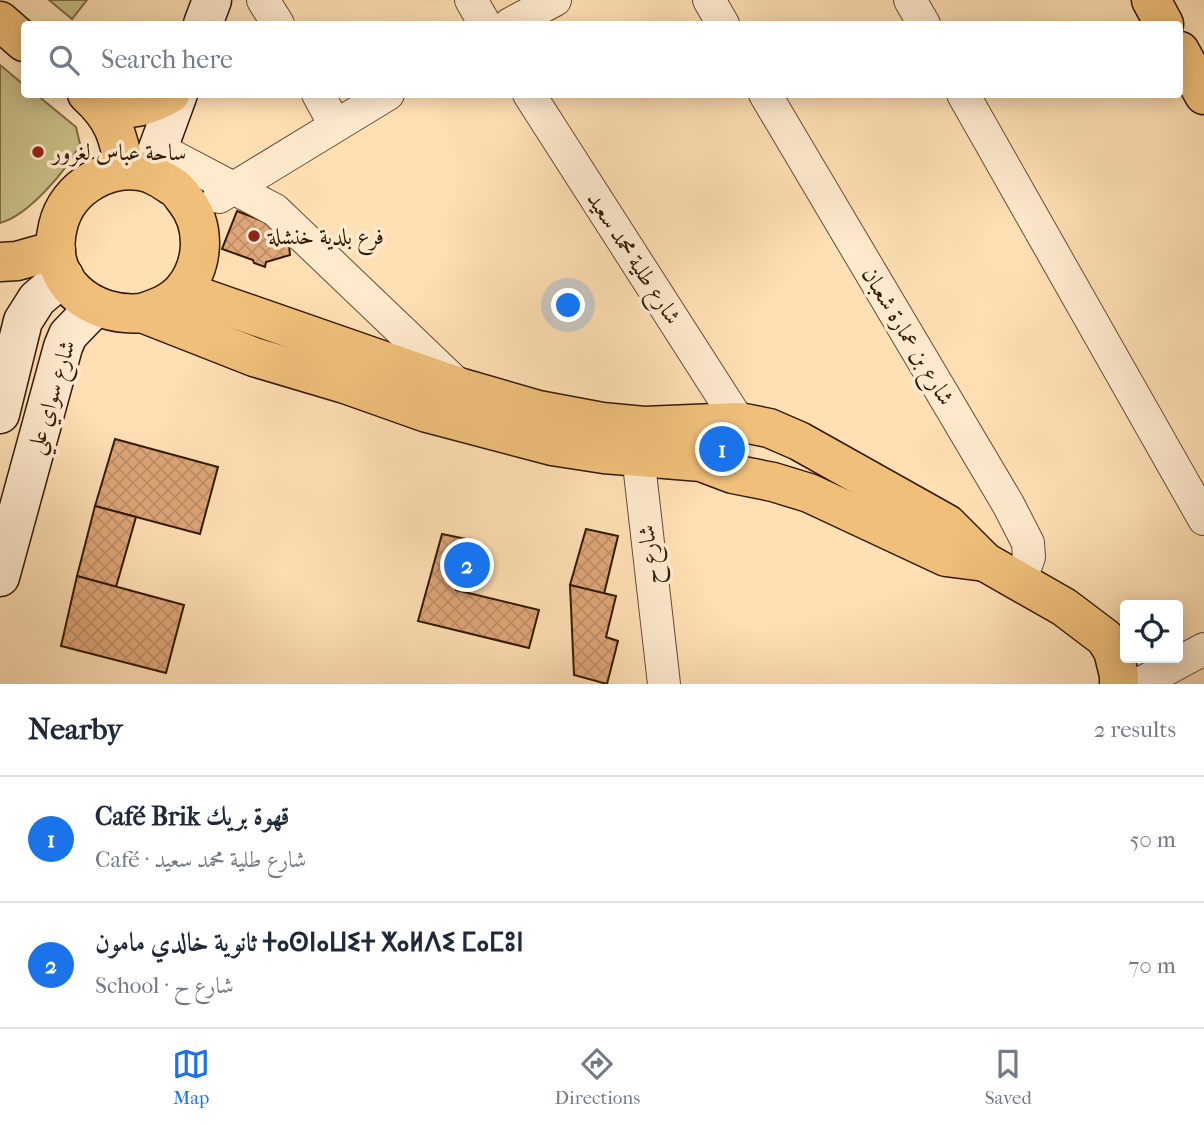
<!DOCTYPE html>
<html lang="en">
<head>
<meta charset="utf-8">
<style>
  body { margin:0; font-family:"IM FELL French Canon",Amiri,"Noto Sans Tifinagh",serif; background:#f2f2f3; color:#1f2937 }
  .controls { position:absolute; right:21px; bottom:21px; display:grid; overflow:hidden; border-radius:7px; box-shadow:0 4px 18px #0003 }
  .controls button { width:63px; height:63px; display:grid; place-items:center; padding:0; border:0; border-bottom:2px solid #e0e1e3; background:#fff; color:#1f2937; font:35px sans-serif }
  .you { position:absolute; left:569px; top:306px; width:24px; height:24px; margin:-18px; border:5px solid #fff; border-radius:50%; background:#1a73e8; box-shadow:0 0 0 10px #1a73e833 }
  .badge { display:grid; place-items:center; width:46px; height:46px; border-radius:50%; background:#1a73e8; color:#fff; font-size:23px; font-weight:700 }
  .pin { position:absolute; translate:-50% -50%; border:4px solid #fff; box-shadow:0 2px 7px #0006 }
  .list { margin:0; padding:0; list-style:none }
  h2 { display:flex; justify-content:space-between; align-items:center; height:91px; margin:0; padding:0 28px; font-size:30px }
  h2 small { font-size:23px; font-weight:400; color:#747a83 }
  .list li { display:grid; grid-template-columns:46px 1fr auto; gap:21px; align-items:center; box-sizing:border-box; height:126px; padding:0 28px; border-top:2px solid #e0e1e3 }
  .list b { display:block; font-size:26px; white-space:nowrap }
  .list p { margin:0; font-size:23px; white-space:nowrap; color:#747a83 }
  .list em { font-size:23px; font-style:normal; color:#747a83 }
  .icon { flex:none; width:38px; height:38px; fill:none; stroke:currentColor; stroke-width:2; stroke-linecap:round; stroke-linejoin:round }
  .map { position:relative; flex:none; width:1204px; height:684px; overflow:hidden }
  .search { position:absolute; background:#fff; box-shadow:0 4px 18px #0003; left:21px; right:21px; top:21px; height:77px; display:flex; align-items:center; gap:18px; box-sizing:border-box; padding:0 24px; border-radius:7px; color:#747a83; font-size:26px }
  .sheet { height:343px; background:#fff }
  nav { display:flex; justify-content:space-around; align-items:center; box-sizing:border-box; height:98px; border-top:2px solid #e0e1e3; background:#fff; font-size:19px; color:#747a83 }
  nav a { display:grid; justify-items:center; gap:4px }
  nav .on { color:#1a73e8 }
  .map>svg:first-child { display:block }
  .green { fill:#c9bf87; stroke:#7e6c46; stroke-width:2 }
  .building { fill:url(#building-cross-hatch); stroke:#341a06; stroke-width:2 }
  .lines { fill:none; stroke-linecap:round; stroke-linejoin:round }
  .minor-casing { stroke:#674b32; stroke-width:34 }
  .secondary-casing { stroke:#341a06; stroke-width:41 }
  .primary-casing { stroke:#341a06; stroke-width:41 }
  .minor { stroke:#ffeace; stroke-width:32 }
  .secondary { stroke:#ffeace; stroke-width:38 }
  .primary { stroke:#f0c07a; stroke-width:38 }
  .poi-dot { fill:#8f2418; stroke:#ffeace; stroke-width:2.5 }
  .labels { text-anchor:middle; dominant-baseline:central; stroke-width:7; stroke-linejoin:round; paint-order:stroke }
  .poi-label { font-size:23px; fill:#341a06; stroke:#ffeace; text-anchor:start }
  .street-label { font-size:23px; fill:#341a06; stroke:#ffeace }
</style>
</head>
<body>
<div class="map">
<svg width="1204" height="684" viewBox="0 0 1204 684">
  <defs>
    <pattern id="building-cross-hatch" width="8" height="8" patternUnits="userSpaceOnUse" patternTransform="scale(1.75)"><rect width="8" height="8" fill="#dea679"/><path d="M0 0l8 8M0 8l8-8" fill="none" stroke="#bf8e67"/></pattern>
  </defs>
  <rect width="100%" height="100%" fill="#ffdfb4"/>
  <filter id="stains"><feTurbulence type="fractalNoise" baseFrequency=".00286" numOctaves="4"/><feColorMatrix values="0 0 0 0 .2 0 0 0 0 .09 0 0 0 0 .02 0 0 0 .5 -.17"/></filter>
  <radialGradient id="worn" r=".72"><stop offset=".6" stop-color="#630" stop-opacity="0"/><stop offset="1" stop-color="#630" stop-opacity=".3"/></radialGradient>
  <g class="green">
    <path d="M49 0H87L72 19Z"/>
    <path d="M0 65 24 85V94L37 95 76 127 80 144C67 170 29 215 0 223Z"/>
  </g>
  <g class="building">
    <path d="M237 211 283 229 278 242 289 245 290 255 266 262 265 267 254 263 253 260 222 249Z"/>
    <path d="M115 439 218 467 200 534 95 506Z"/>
    <path d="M95 506 136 517 116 587 77 576Z"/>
    <path d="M586 529 618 536 604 594 570 585Z"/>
    <path d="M442 534 471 540 456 590 539 610 529 648 418 621Z"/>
    <path d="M77 576 184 605 166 673 61 646Z"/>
    <path d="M570 585 616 596 606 637 618 641 607 684 574 675Z"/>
  </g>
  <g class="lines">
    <g class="minor-casing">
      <g id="minor">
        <path d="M263 0 278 24"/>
        <path d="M471 0 485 24"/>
        <path d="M709 0 723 24"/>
        <path d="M910 0 924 24"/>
        <path d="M510 24 555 0"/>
        <path d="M318 94 335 125"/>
        <path d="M529 94 739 422"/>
        <path d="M765 94 1008 504 1028 543 1029 557 1020 582"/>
        <path d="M963 94 1204 519"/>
        <path d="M159 149 275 210 458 385"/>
        <path d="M219 197 388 94"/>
        <path d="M643 435 638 455 664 684"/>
        <path d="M1139 684 1204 649"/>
      </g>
    </g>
    <g class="secondary-casing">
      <g id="secondary">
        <path d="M203 24 212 0"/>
        <path d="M149 173 178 94"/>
        <path d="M0 414 23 321 37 299 64 276"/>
        <path d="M0 577 63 347 68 335 95 307"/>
      </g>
    </g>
    <g class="primary-casing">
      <g id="primary">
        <path d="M1151 0 1164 24"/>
        <path d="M0 21 24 42"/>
        <path d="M1180 51 1204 95"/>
        <path d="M87 94C114 118 118 136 125 170"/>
        <path d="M103 108C128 111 148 107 170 94"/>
        <path d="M0 262 17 261 56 250"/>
        <path d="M183 291 462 388 538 410 602 422 644 426 739 422 769 428 799 441 947 524 985 562 1064 607 1105 638 1113 651 1119 675V684"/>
        <path d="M142 313C157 308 172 303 183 290 204 265 206 227 186 201 182 196 178 189 172 186 165 181 156 176 149 173 110 162 67 187 58 226 44 281 91 318 142 313L254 357 345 384 427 413 552 446 604 454 701 462 733 474 773 482 809 493 946 557 985 562"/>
      </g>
    </g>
    <use href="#minor" class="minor"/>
    <use href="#secondary" class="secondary"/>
    <use href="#primary" class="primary"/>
  </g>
  <g class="poi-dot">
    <circle cx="38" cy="152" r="7"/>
    <circle cx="254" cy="236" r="7"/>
  </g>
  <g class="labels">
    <g class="poi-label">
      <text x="52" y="152">ساحة عباس لغرور</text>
      <text x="268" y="236">فرع بلدية خنشلة</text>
    </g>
    <g class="street-label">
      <text transform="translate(634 258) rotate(57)">شارع طلية محمد سعيد</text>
      <text transform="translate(908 336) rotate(59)">شارع بن عمارة شعبان</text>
      <text transform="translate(51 397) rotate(-73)">شارع سواي علي</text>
      <text transform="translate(649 555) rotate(-96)">شارع ح</text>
    </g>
  </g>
  <rect width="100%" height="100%" filter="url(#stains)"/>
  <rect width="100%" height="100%" fill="url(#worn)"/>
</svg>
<div class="controls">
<button><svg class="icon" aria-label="locate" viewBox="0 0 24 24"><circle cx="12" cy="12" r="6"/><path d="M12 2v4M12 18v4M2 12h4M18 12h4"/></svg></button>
</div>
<div class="you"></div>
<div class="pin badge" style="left:722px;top:449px">1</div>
<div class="pin badge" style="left:467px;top:565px">2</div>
<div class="search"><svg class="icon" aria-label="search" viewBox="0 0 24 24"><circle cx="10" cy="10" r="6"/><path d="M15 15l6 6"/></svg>Search here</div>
</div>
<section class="sheet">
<h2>Nearby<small>2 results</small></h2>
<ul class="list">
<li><span class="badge">1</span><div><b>Café Brik قهوة بريك</b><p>Café · شارع طلية محمد سعيد</p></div><em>50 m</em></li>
<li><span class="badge">2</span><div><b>ثانوية خالدي مامون ⵜⴰⵙⵏⴰⵡⵉⵜ ⵅⴰⵍⴷⵉ ⵎⴰⵎⵓⵏ</b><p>School · شارع ح</p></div><em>70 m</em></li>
</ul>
</section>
<nav>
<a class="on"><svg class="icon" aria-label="map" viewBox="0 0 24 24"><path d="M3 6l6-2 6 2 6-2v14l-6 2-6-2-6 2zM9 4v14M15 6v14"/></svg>Map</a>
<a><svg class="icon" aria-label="directions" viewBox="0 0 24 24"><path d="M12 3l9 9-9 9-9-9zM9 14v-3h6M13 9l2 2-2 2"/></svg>Directions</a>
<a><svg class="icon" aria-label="saved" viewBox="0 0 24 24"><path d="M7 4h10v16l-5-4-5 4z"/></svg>Saved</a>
</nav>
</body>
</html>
